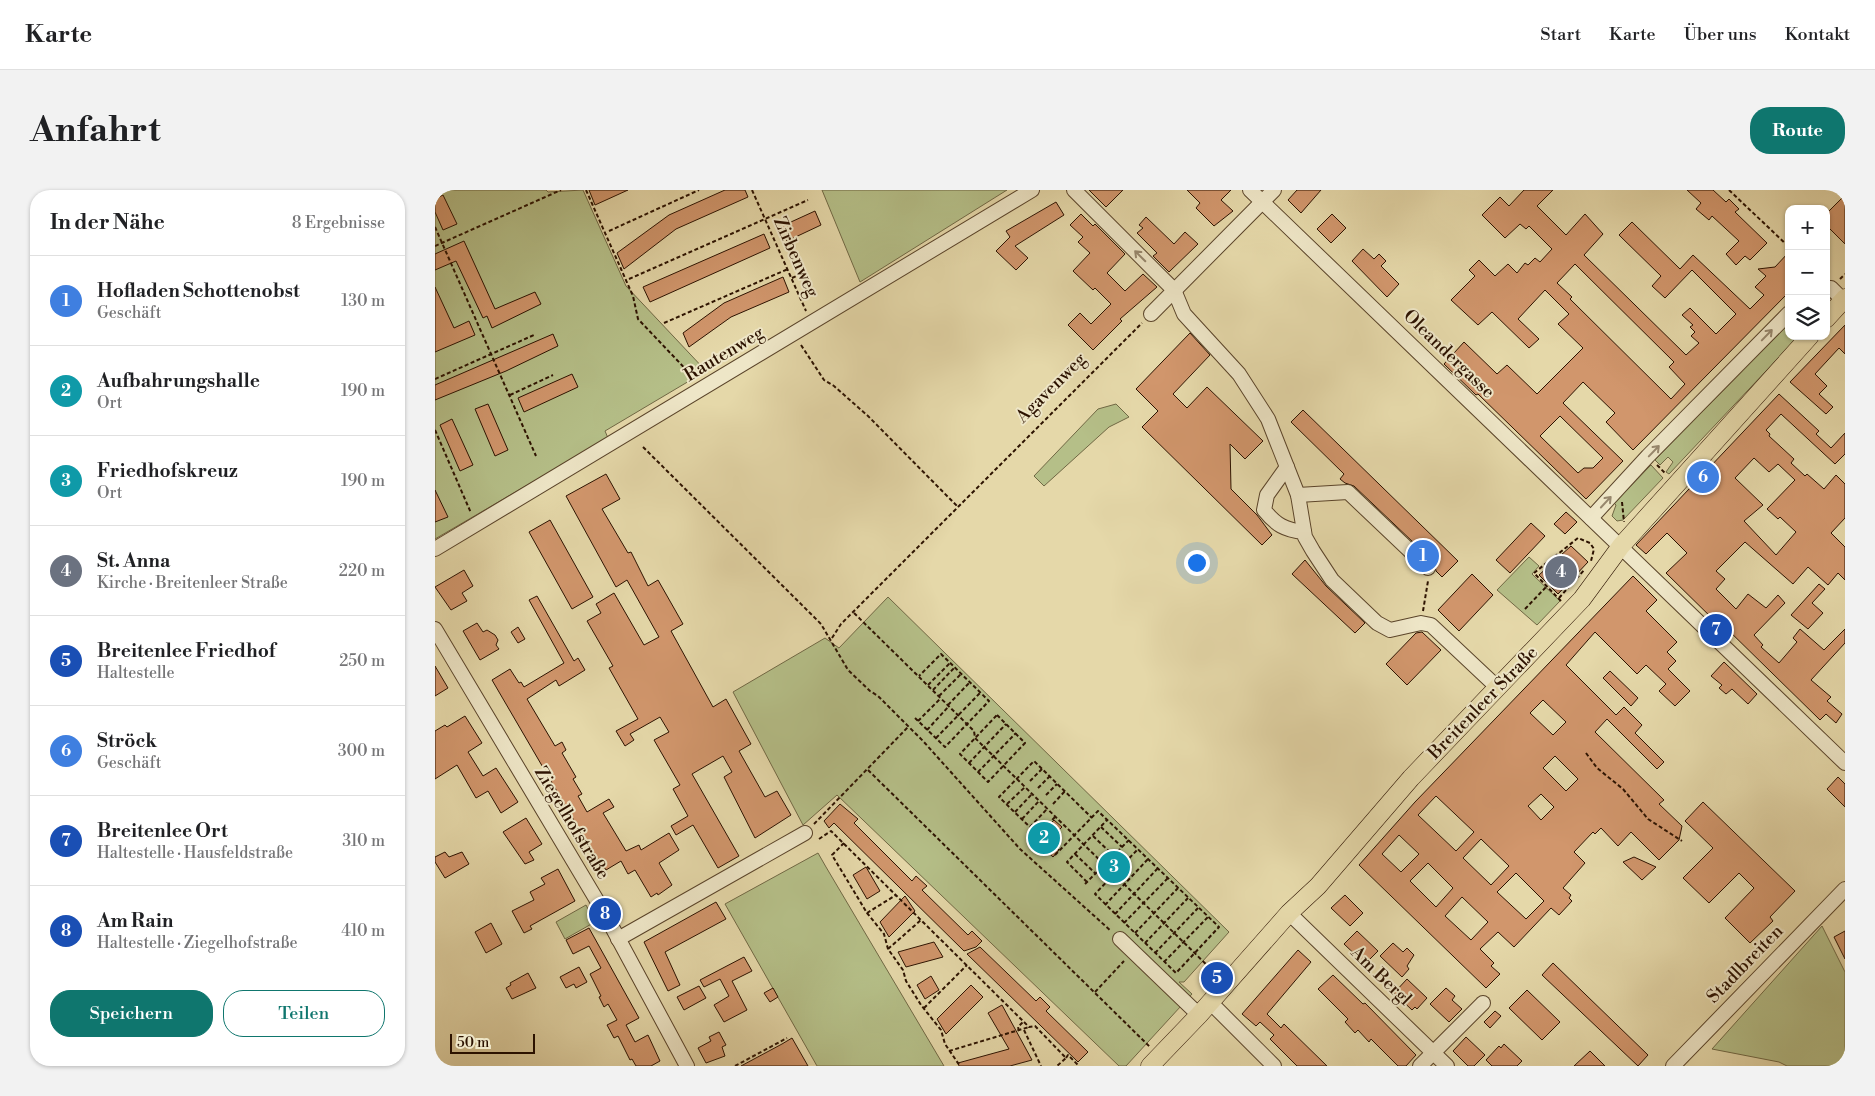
<!DOCTYPE html>
<html lang="de">
<head>
<meta charset="utf-8">
<style>
  body { margin:0; font-family:"Libre Bodoni",serif; background:#f2f2f2; color:#202124 }
  .controls { position:absolute; right:15px; top:15px; display:grid; overflow:hidden; border-radius:10px; box-shadow:0 1px 4px #0004 }
  .controls button { width:45px; height:45px; display:grid; place-items:center; padding:0; border:0; border-bottom:1px solid #e0e0e0; background:#fff; color:#202124; font:25px sans-serif }
  .scale { position:absolute; left:15px; bottom:12px; width:85px; box-sizing:border-box; padding-left:5px; border:2px solid #2c1200; border-top:0; font-size:14px; line-height:18px; white-space:nowrap; color:#2c1200; -webkit-text-stroke:4px #eee6c7; paint-order:stroke }
  .you { position:absolute; left:761px; top:372px; width:18px; height:18px; margin:-12px; border:4px solid #fff; border-radius:50%; background:#1a73e8; box-shadow:0 0 0 8px #1a73e833 }
  .badge { display:grid; place-items:center; width:32px; height:32px; border-radius:50%; background:#0f766e; color:#fff; font-size:16px; font-weight:700 }
  .pin { position:absolute; translate:-50% -50%; border:2px solid #fff; box-shadow:0 1px 5px #0006 }
  .list { margin:0; padding:0; list-style:none }
  h2 { display:flex; justify-content:space-between; align-items:center; height:65px; margin:0; padding:0 20px; font-size:21px }
  h2 small { font-size:16px; font-weight:400; color:#757577 }
  .list li { display:grid; grid-template-columns:32px 1fr auto; gap:15px; align-items:center; box-sizing:border-box; height:90px; padding:0 20px; border-top:1px solid #e0e0e0 }
  .list b { display:block; font-size:19px; white-space:nowrap }
  .list p { margin:0; font-size:16px; white-space:nowrap; color:#757577 }
  .list em { font-size:16px; font-style:normal; color:#757577 }
  .actions { display:flex; gap:10px; padding:15px 20px }
  .actions a { flex:1; padding:11px 0; border:1px solid #0f766e; border-radius:20px; text-align:center; font-size:18px; color:#0f766e }
  .actions .main { background:#0f766e; color:#fff }
  .icon { flex:none; width:28px; height:28px; fill:none; stroke:currentColor; stroke-width:2; stroke-linecap:round; stroke-linejoin:round }
  .map { position:relative; flex:none; width:1410px; height:876px; overflow:hidden; border-radius:20px }
  header { display:flex; align-items:center; gap:30px; box-sizing:border-box; height:70px; padding:0 25px; background:#fff; border-bottom:1px solid #e0e0e0 }
  header strong { font-size:24px }
  nav { display:flex; gap:28px; margin-inline-start:auto; font-size:18px }
  .intro { display:flex; align-items:center; justify-content:space-between; box-sizing:border-box; height:120px; padding:0 30px }
  h1 { margin:0; font-size:35px }
  .button { padding:12px 22px; border-radius:20px; background:#0f766e; color:#fff; font-size:18px; font-weight:700 }
  main { display:flex; gap:30px; padding:0 30px }
  aside { flex:1; background:#fff; border-radius:20px; box-shadow:0 1px 4px #0004 }
  .map>svg:first-child { display:block }
  .green { fill:#b5bf88; stroke:#706844 }
  .building { fill:#d1966c; stroke:#2c1200; fill-rule:evenodd }
  .lines { fill:none; stroke-linecap:round; stroke-linejoin:round }
  .minor-casing { stroke:#5a442a; stroke-width:16 }
  .major-casing { stroke:#2c1200; stroke-width:19 }
  .path { stroke:#2c1200; stroke-width:2; stroke-dasharray:4 2.5; stroke-linecap:butt }
  .minor { stroke:#eee6c7; stroke-width:14 }
  .major { stroke:#e5d8a9; stroke-width:18 }
  .oneway { stroke:#97876d }
  .labels { text-anchor:middle; dominant-baseline:central; stroke-width:4; stroke-linejoin:round; paint-order:stroke }
  .street-label { font-size:18px; fill:#2c1200; stroke:#eee6c7 }
</style>
</head>
<body>
<header>
<strong>Karte</strong>
<nav><a>Start</a><a>Karte</a><a>Über uns</a><a>Kontakt</a></nav>
</header>
<div class="intro"><h1>Anfahrt</h1><a class="button">Route</a></div>
<main>
<aside>
<h2>In der Nähe<small>8 Ergebnisse</small></h2>
<ul class="list">
<li><span class="badge" style="background:#3f7fe0">1</span><div><b>Hofladen Schottenobst</b><p>Geschäft</p></div><em>130 m</em></li>
<li><span class="badge" style="background:#0f9aa8">2</span><div><b>Aufbahrungshalle</b><p>Ort</p></div><em>190 m</em></li>
<li><span class="badge" style="background:#0f9aa8">3</span><div><b>Friedhofskreuz</b><p>Ort</p></div><em>190 m</em></li>
<li><span class="badge" style="background:#6b7280">4</span><div><b>St. Anna</b><p>Kirche · Breitenleer Straße</p></div><em>220 m</em></li>
<li><span class="badge" style="background:#1a4fb4">5</span><div><b>Breitenlee Friedhof</b><p>Haltestelle</p></div><em>250 m</em></li>
<li><span class="badge" style="background:#3f7fe0">6</span><div><b>Ströck</b><p>Geschäft</p></div><em>300 m</em></li>
<li><span class="badge" style="background:#1a4fb4">7</span><div><b>Breitenlee Ort</b><p>Haltestelle · Hausfeldstraße</p></div><em>310 m</em></li>
<li><span class="badge" style="background:#1a4fb4">8</span><div><b>Am Rain</b><p>Haltestelle · Ziegelhofstraße</p></div><em>410 m</em></li>
</ul>
<div class="actions"><a class="main">Speichern</a><a>Teilen</a></div>
</aside>
<div class="map">
<svg width="1410" height="876" viewBox="0 0 1410 876">
  <rect width="100%" height="100%" fill="#e5d8a9"/>
  <filter id="stains"><feTurbulence type="fractalNoise" baseFrequency=".004" numOctaves="4"/><feColorMatrix values="0 0 0 0 .2 0 0 0 0 .09 0 0 0 0 .02 0 0 0 .5 -.17"/></filter>
  <radialGradient id="worn" r=".72"><stop offset=".6" stop-color="#630" stop-opacity="0"/><stop offset="1" stop-color="#630" stop-opacity=".3"/></radialGradient>
  <g class="green">
    <path d="M0 0H111L113 2 148 0 191 96 271 181 170 241 173 248 0 349Z"/>
    <path d="M387 0H572L425 92Z"/>
    <path d="M1354 133V146H1364L1234 284 1231 282 1238 272 1233 267 1225 275 1220 270Z"/>
    <path d="M681 214 694 227 674 237 609 296 599 286 663 219Z"/>
    <path d="M1216 275 1228 288 1188 330 1182 331 1177 326 1181 315 1179 313Z"/>
    <path d="M1094 367 1104 376 1097 384 1125 411 1102 435 1062 400Z"/>
    <path d="M453 407 794 742 749 792H744L757 804 691 876H684L402 605 368 635 298 502 390 448 404 458Z"/>
    <path d="M383 663 391 677 509 876H382L290 714Z"/>
    <path d="M151 715 160 732 130 749 121 732Z"/>
    <path d="M1387 736 1410 782V876H1352L1344 872 1277 859Z"/>
  </g>
  <g class="building">
    <path d="M154 0H193L160 15Z"/>
    <path d="M290 0H310L313 7 241 39 189 79 182 63 234 25Z"/>
    <path d="M654 0H688L671 17Z"/>
    <path d="M752 0H796L786 10 798 21 779 36 761 18 765 13Z"/>
    <path d="M862 0H886L866 23 853 10Z"/>
    <path d="M1089 0H1118L1102 16 1131 45 1150 24 1168 44 1149 65 1251 165 1264 153 1256 146 1260 142 1255 137 1258 135 1247 125 1255 118 1281 144 1301 124 1257 80 1230 108 1217 96 1226 86 1184 45 1197 32 1245 79 1258 65 1315 119 1329 105 1320 97 1331 86 1323 79 1340 77 1354 62V102L1198 260 1171 232 1180 223 1148 192 1128 213 1188 271 1151 309 1043 204 1041 205 1009 174 1029 152 1062 184 1072 175 1102 204 1148 158 1123 134 1134 124 1110 100 1083 129 1104 149 1094 158 1057 122 1043 135 1016 110 1040 86 1034 80 1044 70 1060 86 1073 74 1082 83 1090 73 1093 75 1100 68 1105 72 1117 59 1094 36 1091 39 1085 34 1070 48 1047 25 1065 7 1074 16ZM1140 74 1239 172 1234 177 1250 194 1236 209 1135 109 1137 107 1122 93ZM1125 226 1168 268 1158 278H1149L1143 283 1105 246Z"/>
    <path d="M1252 0H1278L1291 12 1294 9 1304 19 1300 22 1332 53 1315 70 1310 66 1301 75 1291 64 1304 51 1277 26 1274 30 1261 19 1266 13Z"/>
    <path d="M8 5 22 34 8 40 0 22V9Z"/>
    <path d="M1410 5V54L1391 35V24Z"/>
    <path d="M621 12 629 25 580 56 593 68 581 80 561 61 575 47 571 41Z"/>
    <path d="M380 21 386 35 352 51 345 37Z"/>
    <path d="M646 24 658 36 660 34 690 64 672 83 690 101 708 84 722 97 685 129 687 131 658 160 633 135 645 123 656 134 676 114 660 98 658 100 638 81 655 63 643 52 648 47 635 35Z"/>
    <path d="M897 24 911 38 896 53 882 39Z"/>
    <path d="M711 27 739 54 750 42 763 54 734 82 718 66 722 63 702 43 708 38 704 35Z"/>
    <path d="M329 44 335 58 215 112 208 97Z"/>
    <path d="M29 51 60 119 100 102 106 114 57 138 52 126 48 128 21 71 0 80V64Z"/>
    <path d="M928 59 939 69 944 64 951 71 946 76 964 94 952 107 917 71Z"/>
    <path d="M348 87 354 102 296 127 254 157 248 143 289 113Z"/>
    <path d="M0 97 19 138 34 131 40 145 0 162Z"/>
    <path d="M1410 135V164L1404 158 1380 184 1392 196 1384 204 1398 217 1391 224 1355 192Z"/>
    <path d="M755 143 775 165 738 204 752 218 772 197 828 251 810 269 795 254 796 299 822 325 837 345 827 355 707 237 723 221 701 199Z"/>
    <path d="M118 144 123 156 71 181 0 210V195Z"/>
    <path d="M137 184 143 197 89 222 83 208Z"/>
    <path d="M1344 204 1384 241 1381 244 1396 258 1410 243V264L1400 274 1346 224 1331 240 1335 244 1334 246 1359 269 1356 273 1370 286 1372 284 1389 299 1401 285 1410 294V328L1396 343 1410 357V390L1403 383 1393 395 1373 377 1358 394 1310 352 1281 381 1290 389 1281 399 1301 419 1313 404 1331 418 1343 405 1350 413 1319 445 1328 455 1326 457 1344 473 1362 452 1358 448 1365 439 1389 460 1410 439V453L1376 490 1396 507 1392 511 1407 524 1401 533 1391 524 1385 530 1287 434 1285 436 1231 383 1252 363 1232 343 1211 364 1201 355ZM1319 268 1334 282 1343 274 1360 290 1332 319 1343 329 1345 327 1361 342 1341 365 1309 331 1328 315 1300 288Z"/>
    <path d="M53 214 73 260 60 266 40 219Z"/>
    <path d="M868 220 1023 371 1007 387 1001 381 999 372 919 296 910 293 905 289 909 284 856 232Z"/>
    <path d="M17 229 38 275 25 281 5 235Z"/>
    <path d="M171 284 185 309 167 319 193 363 196 362 213 396 223 390 248 434 236 441 278 517 291 509 316 554 304 561 330 607 342 601 356 625 320 648 289 587 297 582 288 566 257 584 304 666 283 678 258 635 241 645 236 636 253 626 238 599 245 595 219 550 234 542 225 527 195 544 199 550 190 556 181 541 203 529 174 478 178 476 152 431 166 423 161 414 179 403 209 455 224 447 192 390 181 397 131 306Z"/>
    <path d="M0 300 13 327 0 332Z"/>
    <path d="M1131 322 1142 332 1130 344 1119 334Z"/>
    <path d="M115 330 158 407 137 419 94 342Z"/>
    <path d="M1096 333 1110 346 1075 383 1061 370Z"/>
    <path d="M1136 356 1153 372 1123 404 1104 385Z"/>
    <path d="M870 370 891 396 930 433 920 443 857 384Z"/>
    <path d="M29 380 38 396 27 403 32 411 16 420 0 397Z"/>
    <path d="M1037 384 1058 405 1024 441 1003 420Z"/>
    <path d="M1198 386 1222 410 1211 421 1242 452 1232 462 1241 471 1233 479 1255 501 1240 516 1224 501 1231 494 1211 475 1202 484 1160 442 1131 475 1181 525 1189 517 1207 535 1200 543 1229 572 1222 579 1172 529 1160 542 1229 610 1224 614 1247 636 1244 650 1224 670 1196 642 1183 656 1166 638 1160 644 1158 642 1139 662 1150 673 1128 698 1136 705 1134 708 1137 711 1124 725 1116 718 1079 757 1063 742 1045 759 1059 773 1056 776 1065 784 1051 798 924 675 980 612ZM1108 510 1131 532 1118 545 1095 523ZM1120 566 1143 589 1131 601 1108 578ZM1106 604 1119 617 1106 630 1093 616ZM1001 606 1039 642 1021 661 983 625ZM964 645 984 664 966 682 947 664ZM1046 649 1074 676 1056 695 1028 668ZM993 673 1018 698 1001 717 975 691ZM1081 683 1109 711 1091 729 1062 702ZM1027 707 1053 732 1036 750 1010 726Z"/>
    <path d="M1384 394 1390 399 1377 413 1388 423 1373 439 1356 425Z"/>
    <path d="M102 406 139 471 143 468 150 480 124 496 121 490 92 509 120 556 127 552 131 560 127 563 141 587 138 589 147 604 143 606 152 622 174 609 179 617 168 623 191 661 204 655 206 660 234 643 244 660 224 673 237 695 223 705 222 703 216 707 200 680 193 684 186 671 171 680 164 669 162 670 57 490 75 479 84 493 86 492 89 497 129 473 94 410Z"/>
    <path d="M42 433 48 442 52 440 60 445 63 450 61 455 64 459 45 470 28 441Z"/>
    <path d="M83 437 90 449 83 453 76 442Z"/>
    <path d="M987 442 1006 460 972 495 951 474 981 443Z"/>
    <path d="M1289 472 1322 504 1313 514 1297 499 1291 504 1284 498 1287 495 1276 486Z"/>
    <path d="M0 476 13 498 0 506Z"/>
    <path d="M1175 481 1203 508 1196 516 1168 488Z"/>
    <path d="M30 526 47 553 33 562 48 586 61 578 83 612 66 623 53 601 41 608 22 575 0 589V541L10 535 12 537Z"/>
    <path d="M1403 587 1410 594V617L1392 599Z"/>
    <path d="M1268 612 1360 701 1335 727 1338 731 1315 753 1290 728 1319 698 1304 683 1274 713 1248 688 1278 658 1250 631Z"/>
    <path d="M405 614 423 629 419 633 477 691 481 686 492 696 487 700 533 745 537 741 547 751 541 757 529 761 399 633 394 638 389 631Z"/>
    <path d="M91 628 107 654 94 662 99 670 90 674 68 642Z"/>
    <path d="M619 630 627 637 613 651 624 660 618 667 600 650Z"/>
    <path d="M10 662 14 667 27 662 34 674 10 688 0 672V667Z"/>
    <path d="M1199 667 1221 677 1207 690 1188 672Z"/>
    <path d="M431 677 445 701 432 709 418 685Z"/>
    <path d="M123 679 140 711 95 736 97 739 89 743 77 721 99 710 95 702 110 694 106 688Z"/>
    <path d="M910 705 928 723 915 736 896 718Z"/>
    <path d="M470 706 480 721 454 747 445 732Z"/>
    <path d="M281 712 291 729 230 762 245 795 233 801 209 752Z"/>
    <path d="M56 733 67 754 51 763 40 742Z"/>
    <path d="M154 738 204 828 191 835 200 852 213 845 225 871 216 876H201L197 869 195 870 183 846 179 848 172 835 182 830 173 814 169 817 164 807 166 806 155 784 166 778 154 756 138 764 131 750Z"/>
    <path d="M922 741 943 761 934 770 932 768 928 772 909 754Z"/>
    <path d="M1410 741V769L1399 747Z"/>
    <path d="M499 752 508 767 471 777 463 762Z"/>
    <path d="M958 753 968 762 972 758 979 765 972 776 974 779 967 787 945 766Z"/>
    <path d="M545 757 601 811 605 807 615 817 611 821 653 862 643 872 532 764Z"/>
    <path d="M863 760 876 772 832 824 846 838 849 834 892 876H862L835 849 839 845 825 832 821 836 807 824Z"/>
    <path d="M309 767 317 781 297 791 312 820 289 832 279 815 294 806 285 789 269 797 265 790Z"/>
    <path d="M1118 773 1213 865 1203 876 1107 785Z"/>
    <path d="M144 777 152 792 141 798 139 794 131 798 125 787Z"/>
    <path d="M93 783 101 798 77 809 71 798 76 795 75 793Z"/>
    <path d="M898 785 928 814 930 813 981 865 971 876H963L936 849 934 852 923 840 920 843 910 832 913 829 883 799Z"/>
    <path d="M496 786 504 800 490 809 482 795Z"/>
    <path d="M972 789 992 808 982 819 980 817 977 820 959 803Z"/>
    <path d="M536 795 548 807 511 844 502 829Z"/>
    <path d="M264 796 271 808 249 820 242 807Z"/>
    <path d="M338 798 343 807 335 812 329 803Z"/>
    <path d="M1011 798 1020 806 1017 810 1027 819 1014 832 995 814Z"/>
    <path d="M1092 800 1125 832 1107 850 1074 818Z"/>
    <path d="M567 815 597 870 575 876H524L523 873 574 859 553 823Z"/>
    <path d="M1060 821 1066 826 1055 838 1049 832Z"/>
    <path d="M284 842 291 855 287 857 290 866 271 873 263 858 276 851 274 847Z"/>
    <path d="M1031 847 1050 865 1039 876H1033L1018 861Z"/>
    <path d="M357 848 373 876H306L347 854Z"/>
    <path d="M1069 854 1087 871 1082 876H1057L1051 870 1064 856 1066 858Z"/>
    <path d="M1155 861 1170 876H1139Z"/>
  </g>
  <g class="lines">
    <g class="minor-casing">
      <g id="minor">
        <path d="M639 0 739 100 749 124 804 184 833 229 863 305 870 347 878 361 897 390 942 433 955 440 986 433 996 435 1063 498"/>
        <path d="M815 0 1410 573"/>
        <path d="M1391 98H1396L1408 110"/>
        <path d="M716 124 839 0"/>
        <path d="M852 277 832 305 829 320C841 335 850 340 869 342"/>
        <path d="M863 305 913 302 993 378"/>
        <path d="M1156 328 1213 266 1354 123"/>
        <path d="M0 359 597 0"/>
        <path d="M0 439 170 724 252 876"/>
        <path d="M854 723 1012 876"/>
        <path d="M183 749 370 643"/>
        <path d="M685 749 764 825"/>
        <path d="M775 812 839 876"/>
        <path d="M985 876 1048 813"/>
        <path d="M1238 876 1410 699"/>
      </g>
    </g>
    <g class="major-casing">
      <g id="major">
        <path d="M1391 129 1410 108"/>
        <path d="M715 876 764 825 854 723 883 696 976 588 1147 409 1186 356 1375 146"/>
      </g>
    </g>
    <g class="path">
      <path d="M151 0 198 106 203 129 260 189"/>
      <path d="M317 0 371 121"/>
      <path d="M1294 0 1354 57"/>
      <path d="M0 37 101 266"/>
      <path d="M174 41 264 0"/>
      <path d="M0 56 126 0"/>
      <path d="M357 88 364 85"/>
      <path d="M194 89 373 10"/>
      <path d="M1405 89 1410 84"/>
      <path d="M229 133 353 79"/>
      <path d="M366 155 389 190 399 196 433 226 523 317"/>
      <path d="M0 189 99 145"/>
      <path d="M75 205 118 185"/>
      <path d="M0 240 36 323"/>
      <path d="M208 257 386 434 413 480 435 501 443 506 488 551 585 659 676 741"/>
      <path d="M1222 275 1231 284"/>
      <path d="M1187 312 1189 332"/>
      <path d="M1124 408 1150 379"/>
      <path d="M1126 411 1099 383 1143 348 1155 353 1159 359 1156 371"/>
      <path d="M1090 419 1112 396"/>
      <path d="M988 421 993 391"/>
      <path d="M419 423 539 541 540 548 781 784"/>
      <path d="M397 448 406 434 707 133"/>
      <path d="M493 495 515 473"/>
      <path d="M498 500 520 477"/>
      <path d="M504 506 526 484"/>
      <path d="M513 515 535 492"/>
      <path d="M562 525 590 553 553 592 525 564Z"/>
      <path d="M480 528 510 557 554 511 506 464 484 486"/>
      <path d="M483 531 506 508"/>
      <path d="M492 540 514 516"/>
      <path d="M501 548 545 503"/>
      <path d="M1151 563 1162 578 1188 599 1213 629 1247 651"/>
      <path d="M534 573 571 534"/>
      <path d="M433 580 715 857"/>
      <path d="M543 582 581 543"/>
      <path d="M595 591 607 579"/>
      <path d="M603 598 615 586"/>
      <path d="M611 605 622 594"/>
      <path d="M572 614 590 597"/>
      <path d="M618 614 630 601"/>
      <path d="M580 622 597 604"/>
      <path d="M620 627 603 645 564 607 599 571 657 628"/>
      <path d="M587 629 604 611"/>
      <path d="M379 634 473 537"/>
      <path d="M595 637 612 619"/>
      <path d="M666 637 687 657"/>
      <path d="M658 646 678 665"/>
      <path d="M384 649 396 641 594 837 600 836 631 868 622 876"/>
      <path d="M409 653 397 665 432 723 449 744 453 759 468 780 471 791 486 815 506 840 510 854 525 876"/>
      <path d="M640 664 660 683"/>
      <path d="M620 665 663 621 784 737 741 783 660 704 703 659"/>
      <path d="M652 692 632 672 672 630"/>
      <path d="M650 694 694 650"/>
      <path d="M670 715 713 669"/>
      <path d="M432 723 461 705"/>
      <path d="M680 724 723 678"/>
      <path d="M689 733 733 688"/>
      <path d="M700 743 743 698"/>
      <path d="M710 753 753 708"/>
      <path d="M453 759 486 730"/>
      <path d="M720 763 763 718"/>
      <path d="M729 772 773 727"/>
      <path d="M660 802 689 771"/>
      <path d="M489 818 532 775"/>
      <path d="M589 840 606 876"/>
      <path d="M584 841 583 837 589 831"/>
      <path d="M514 861 594 837"/>
      <path d="M631 868 633 865 644 876"/>
      <path d="M300 876 352 848"/>
    </g>
    <use href="#minor" class="minor"/>
    <use href="#major" class="major"/>
  </g>
  <defs><path id="oneway-shaft" d="M-6 0H5M1.5-3L5.5 0L1.5 3" fill="none" stroke-width="1.6" stroke-linecap="round" stroke-linejoin="round" transform="scale(1.25)"/></defs>
  <g class="oneway">
    <use href="#oneway-shaft" transform="translate(705 66) rotate(-135)"/>
    <use href="#oneway-shaft" transform="translate(1332 145) rotate(-46)"/>
    <use href="#oneway-shaft" transform="translate(1219 261) rotate(-46)"/>
    <use href="#oneway-shaft" transform="translate(1171 312) rotate(-47)"/>
  </g>
  <g class="labels">
    <g class="street-label">
      <text transform="translate(361 67) rotate(66)">Zirbenweg</text>
      <text transform="translate(289 164) rotate(-31)">Rautenweg</text>
      <text transform="translate(1014 164) rotate(44)">Oleandergasse</text>
      <text transform="translate(616 198) rotate(-45)">Agavenweg</text>
      <text transform="translate(1048 513) rotate(-46)">Breitenleer Straße</text>
      <text transform="translate(137 633) rotate(59)">Ziegelhofstraße</text>
      <text transform="translate(1310 774) rotate(-46)">Stadlbreiten</text>
      <text transform="translate(946 786) rotate(44)">Am Bergl</text>
    </g>
  </g>
  <rect width="100%" height="100%" filter="url(#stains)"/>
  <rect width="100%" height="100%" fill="url(#worn)"/>
</svg>
<div class="controls">
<button>+</button>
<button>−</button>
<button><svg class="icon" aria-label="layers" viewBox="0 0 24 24"><path d="M12 4l9 5-9 5-9-5zM3 14l9 5 9-5"/></svg></button>
</div>
<div class="scale">50 m</div>
<div class="you"></div>
<div class="pin badge" style="left:988px;top:366px;background:#3f7fe0">1</div>
<div class="pin badge" style="left:609px;top:648px;background:#0f9aa8">2</div>
<div class="pin badge" style="left:679px;top:677px;background:#0f9aa8">3</div>
<div class="pin badge" style="left:1126px;top:382px;background:#6b7280">4</div>
<div class="pin badge" style="left:782px;top:788px;background:#1a4fb4">5</div>
<div class="pin badge" style="left:1268px;top:287px;background:#3f7fe0">6</div>
<div class="pin badge" style="left:1281px;top:440px;background:#1a4fb4">7</div>
<div class="pin badge" style="left:170px;top:724px;background:#1a4fb4">8</div>
</div>
</main>
</body>
</html>
